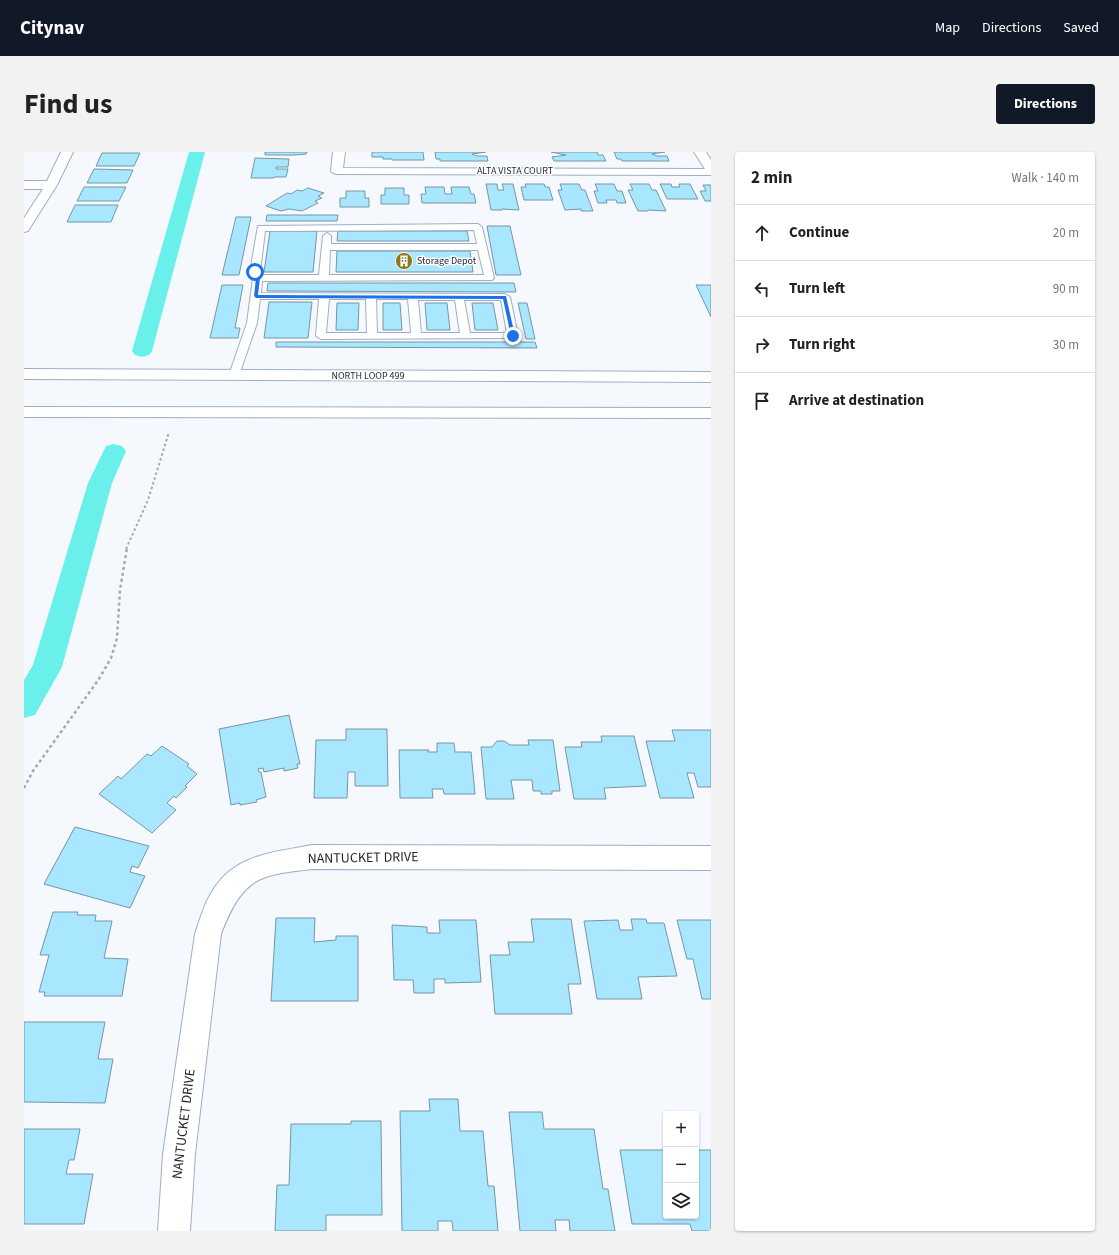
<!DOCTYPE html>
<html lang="en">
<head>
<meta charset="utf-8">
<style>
  body { margin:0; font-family:"Source Sans 3",sans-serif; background:#f2f2f2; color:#222 }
  .controls { position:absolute; right:12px; bottom:12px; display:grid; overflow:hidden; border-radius:4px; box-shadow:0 1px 3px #0004 }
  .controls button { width:36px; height:36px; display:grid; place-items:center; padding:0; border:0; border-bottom:1px solid #e0e0e0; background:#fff; color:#222; font:20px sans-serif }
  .stop { position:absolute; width:12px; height:12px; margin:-9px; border:3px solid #1a73e8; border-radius:50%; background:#fff }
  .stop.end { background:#1a73e8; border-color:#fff; box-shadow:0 1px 4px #0008 }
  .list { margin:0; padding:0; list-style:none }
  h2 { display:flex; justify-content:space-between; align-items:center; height:52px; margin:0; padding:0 16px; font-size:17px }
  h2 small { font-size:13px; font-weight:400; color:#767676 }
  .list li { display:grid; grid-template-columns:26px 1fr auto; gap:12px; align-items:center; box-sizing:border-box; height:56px; padding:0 16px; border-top:1px solid #e0e0e0 }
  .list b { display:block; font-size:15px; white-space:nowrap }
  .list em { font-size:13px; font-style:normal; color:#767676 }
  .icon { flex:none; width:22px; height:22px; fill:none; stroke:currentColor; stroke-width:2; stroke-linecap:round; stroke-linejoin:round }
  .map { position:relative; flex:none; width:687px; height:1079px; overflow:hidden; border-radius:4px }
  header { display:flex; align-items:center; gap:24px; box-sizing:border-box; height:56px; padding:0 20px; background:#111827; color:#fff }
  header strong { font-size:19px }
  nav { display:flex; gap:22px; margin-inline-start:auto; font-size:14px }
  .intro { display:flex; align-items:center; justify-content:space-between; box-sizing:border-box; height:96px; padding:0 24px }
  h1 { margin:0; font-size:28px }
  .button { padding:10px 18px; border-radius:4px; background:#111827; color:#fff; font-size:14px; font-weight:700 }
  main { display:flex; gap:24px; padding:0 24px }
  aside { flex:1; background:#fff; border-radius:4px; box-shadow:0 1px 3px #0004 }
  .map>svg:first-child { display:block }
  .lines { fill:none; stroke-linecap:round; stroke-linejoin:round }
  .canal { fill:#69f0eb; fill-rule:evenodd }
  .building { fill:#a9e6ff; stroke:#7796a3 }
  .lane-casing { stroke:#9eaec6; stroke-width:2 }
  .street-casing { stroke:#9eaec6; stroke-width:2 }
  .primary-casing { stroke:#9eaec6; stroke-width:2 }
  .path-far1 { stroke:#a4a9af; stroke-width:2; stroke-dasharray:2.5 2.5; stroke-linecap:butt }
  .path { stroke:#a4a9af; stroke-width:2.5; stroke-dasharray:3 3; stroke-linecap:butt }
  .lane { fill:#fff; fill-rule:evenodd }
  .street { fill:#fff; fill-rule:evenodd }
  .primary { fill:#fff; fill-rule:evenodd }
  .route { fill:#1a73e8 }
  .labels { text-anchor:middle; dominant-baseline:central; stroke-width:3; stroke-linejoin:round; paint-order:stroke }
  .far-street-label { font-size:10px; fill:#1e242d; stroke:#fff }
  .far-poi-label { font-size:10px; fill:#1e242d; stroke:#fff; text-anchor:start }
  .near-street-label { font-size:14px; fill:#1e242d; stroke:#fff }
</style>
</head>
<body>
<header>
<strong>Citynav</strong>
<nav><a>Map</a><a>Directions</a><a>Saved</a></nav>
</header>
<div class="intro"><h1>Find us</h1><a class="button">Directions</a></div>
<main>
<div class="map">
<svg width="687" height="1079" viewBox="0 0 687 1079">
  <rect width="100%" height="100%" fill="#f5f9fe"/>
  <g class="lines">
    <g class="canal">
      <path d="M165 0H181L128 199 125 203 118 205 111 203 108 199Z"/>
      <path d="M90 292 98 294 102 299 88 331 38 515 11 563 0 566V528L9 513 64 331 82 294Z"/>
    </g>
  </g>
  <g class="building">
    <path d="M241 0H283L282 2 271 3H241Z"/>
    <path d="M348 0H399L400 8H368V7H359V5H348Z"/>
    <path d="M411 0H462L448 2 453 4H463L464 9H416V7H412Z"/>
    <path d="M527 0H573L574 3H579L582 9H530L528 5 542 3Z"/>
    <path d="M590 0H641L628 2 633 4H643L645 9H598L597 7H593Z"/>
    <path d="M78 1H116L110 14H72Z"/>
    <path d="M231 6 265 7 264 15H252V17H264L262 25H250V26H227Z"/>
    <path d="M70 17 109 18 103 31H63Z"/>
    <path d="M462 32H473L474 38H480L478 32H489L495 58 478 57V58H467Z"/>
    <path d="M501 32H520L521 35H525L529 48H500L497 35H502Z"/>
    <path d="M536 32H555L558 38H561L569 59H557V57L541 58 534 38H538Z"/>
    <path d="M571 32H590L593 39H598L602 51H593L592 48H582L583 51H574L570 39H574Z"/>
    <path d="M606 32H625L628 38H632L642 59 624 58V59H614L604 38H609Z"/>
    <path d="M636 32H647L648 35H656L655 32H666L674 47H643Z"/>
    <path d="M679 33H687V49H681L676 39H682Z"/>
    <path d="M60 35H102L95 49H53Z"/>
    <path d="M401 35H420L421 42H428L427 35H445L447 42H450L452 51H398L397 42H402Z"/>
    <path d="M284 36 300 41 294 44 298 46 291 49 294 51 278 59 265 57 257 59 242 54 263 41 267 42 273 38 278 39Z"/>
    <path d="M361 36H380V43H385V52H357V43H361Z"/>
    <path d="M322 39H341V46H345V55H316V46H322Z"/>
    <path d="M51 53H94L87 70H43Z"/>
    <path d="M243 63H314L313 69H242Z"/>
    <path d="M212 65H227L215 123H198Z"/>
    <path d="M463 74H486L497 123H472Z"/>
    <path d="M246 79H293L289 120H240Z"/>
    <path d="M314 79H443L445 89H313Z"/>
    <path d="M313 99H446L449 120H312Z"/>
    <path d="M244 131H490L492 140 243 139Z"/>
    <path d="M198 133H219L211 176H216L214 186H186Z"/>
    <path d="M672 133H687V165Z"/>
    <path d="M245 150H288L284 186H240Z"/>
    <path d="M313 151H335L334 178H312Z"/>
    <path d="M359 151H376L378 178H359Z"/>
    <path d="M401 151H423L426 178H403Z"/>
    <path d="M448 151H469L474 178H451Z"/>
    <path d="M494 151H503L511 187H502Z"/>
    <path d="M252 190H511L513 196 252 195Z"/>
    <path d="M265 563 276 612H273L274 616 260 619V616L240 620 239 616 234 617 235 620H237L242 645 232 648 233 650 216 653V651L207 653 195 577Z"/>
    <path d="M322 577H363L364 634H331V620H324L323 646H290L292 588H322Z"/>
    <path d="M648 578H687V635H674L670 621H663L670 646H636L622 589H651Z"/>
    <path d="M577 584H610L622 634 580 636 582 647H550L541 595H558L557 590H578Z"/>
    <path d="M504 588H529L536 639H528V642H517V639H509L508 628H487L490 647H462L457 595H468L473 589H480L486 593H505Z"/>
    <path d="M413 591H430L431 600H447L451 642H420L419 637H408L409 646H376L375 598H405L404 600H413Z"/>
    <path d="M138 594 165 612 163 614 173 622 161 634 163 635 152 646 150 644 143 651 152 658 128 681 75 642 94 624 97 627 123 602 127 604Z"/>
    <path d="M51 675 125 694 114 716 108 714 106 720 121 724 106 756 20 732Z"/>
    <path d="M29 760H54L53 763H72L71 769H88L80 806 104 807 98 844H20L21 840H15L25 803H16Z"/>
    <path d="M252 766H291L290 790 312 788V784H334V849H247Z"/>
    <path d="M507 767H547L557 832H544L548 862H471L466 803H486L484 790H510Z"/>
    <path d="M607 767H622L623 771H640L653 824 614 825 618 847H573L560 769 594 768 596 778H609Z"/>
    <path d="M415 768H452L457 830 421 831V827H410V841H390L389 828H370L368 773 403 775V781H416Z"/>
    <path d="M653 768H687V847H678L669 807H663Z"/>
    <path d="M0 870H81L74 907H89L81 951 0 950Z"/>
    <path d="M405 947H434L436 979H459L464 1034H470L474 1079H429L428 1069H414V1079H378L376 959H406Z"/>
    <path d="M485 960H518L520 977H570L579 1037H584L591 1079H546L545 1068H531L532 1079H496Z"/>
    <path d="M327 969H357L358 1063H302V1079H251L253 1033H265L267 972H327Z"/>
    <path d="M0 977H56L50 1008H45L42 1022H69L60 1072H0Z"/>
    <path d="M596 998H642V1064H672V998H687V1079H668L666 1072H608Z"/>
  </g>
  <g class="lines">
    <g class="lane-casing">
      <path id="lane" d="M454 72 458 75 470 126 468 128 238 129 237 141 481 142 486 145 494 184 493 186 297 187 292 184 295 147H236L233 171 215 223 210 226 205 223 223 171 229 126 226 120 234 74ZM450 78 453 92H307V84L303 81 299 84 295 123H237L236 120 241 79ZM306 98H454L460 123H305ZM305 147H342L343 181H302ZM352 147H384L387 181H353ZM394 148H431L436 181H397ZM440 148H477L483 181H446Z"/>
    </g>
    <g class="street-casing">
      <g id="street">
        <path d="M37 0H49L33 33 4 79 0 80V66L19 37H0V29H23Z"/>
        <path d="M309 0H321L319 16 681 17 670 0H682L687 8V23L313 22 309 21 307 19Z"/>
        <path d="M288 693 687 694V718L288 717C273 719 256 720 242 725 217 733 206 759 197 782L171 1002 166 1079H134L139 1002 171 782C175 770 179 756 185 745 207 702 247 701 288 693Z"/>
      </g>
    </g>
    <g class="primary-casing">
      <g id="primary">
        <path d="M0 217 687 220V230L0 227Z"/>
        <path d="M0 255 687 256V266L0 265Z"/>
      </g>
    </g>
    <path class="path-far1" d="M102 397 124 348 145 280"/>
    <path class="path" d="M0 636 9 619 75 527 87 506 93 486 96 438 103 396"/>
    <use href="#lane" class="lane"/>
    <use href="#street" class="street"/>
    <use href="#primary" class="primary"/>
  </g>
  <path class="route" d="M231 119 236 126 234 143 482 144 491 184 489 186 487 184 479 147 232 146 230 144 232 126 229 120Z"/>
  <defs>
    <g id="building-disc" transform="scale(0.9)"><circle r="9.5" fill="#8f761b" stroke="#fff"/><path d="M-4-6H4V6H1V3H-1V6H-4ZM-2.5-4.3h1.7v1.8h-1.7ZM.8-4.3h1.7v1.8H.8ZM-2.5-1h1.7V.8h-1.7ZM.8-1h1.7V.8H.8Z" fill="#fff"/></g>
  </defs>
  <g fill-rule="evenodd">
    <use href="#building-disc" x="380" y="109"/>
  </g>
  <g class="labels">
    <g class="far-street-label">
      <text x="491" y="19">ALTA VISTA COURT</text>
      <text x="344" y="224">NORTH LOOP 499</text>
    </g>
    <g class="far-poi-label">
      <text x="393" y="109">Storage Depot</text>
    </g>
    <g class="near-street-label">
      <text transform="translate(339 706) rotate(-1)">NANTUCKET DRIVE</text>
      <text transform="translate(160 972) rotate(-83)">NANTUCKET DRIVE</text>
    </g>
  </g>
</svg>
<div class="controls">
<button>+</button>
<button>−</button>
<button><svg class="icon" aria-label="layers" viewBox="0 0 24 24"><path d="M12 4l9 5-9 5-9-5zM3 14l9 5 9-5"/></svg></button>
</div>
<div class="stop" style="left:231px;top:120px"></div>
<div class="stop end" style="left:489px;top:184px"></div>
</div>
<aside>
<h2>2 min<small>Walk · 140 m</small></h2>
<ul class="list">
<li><svg class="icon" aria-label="ahead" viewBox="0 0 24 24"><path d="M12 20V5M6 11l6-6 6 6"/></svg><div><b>Continue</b></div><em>20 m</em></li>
<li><svg class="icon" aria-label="left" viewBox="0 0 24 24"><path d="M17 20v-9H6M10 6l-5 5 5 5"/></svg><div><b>Turn left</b></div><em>90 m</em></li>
<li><svg class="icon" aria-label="right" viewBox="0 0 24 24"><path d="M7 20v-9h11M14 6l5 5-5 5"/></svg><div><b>Turn right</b></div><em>30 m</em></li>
<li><svg class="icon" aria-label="arrive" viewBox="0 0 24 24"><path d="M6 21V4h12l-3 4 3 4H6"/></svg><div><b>Arrive at destination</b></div></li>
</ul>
</aside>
</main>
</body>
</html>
